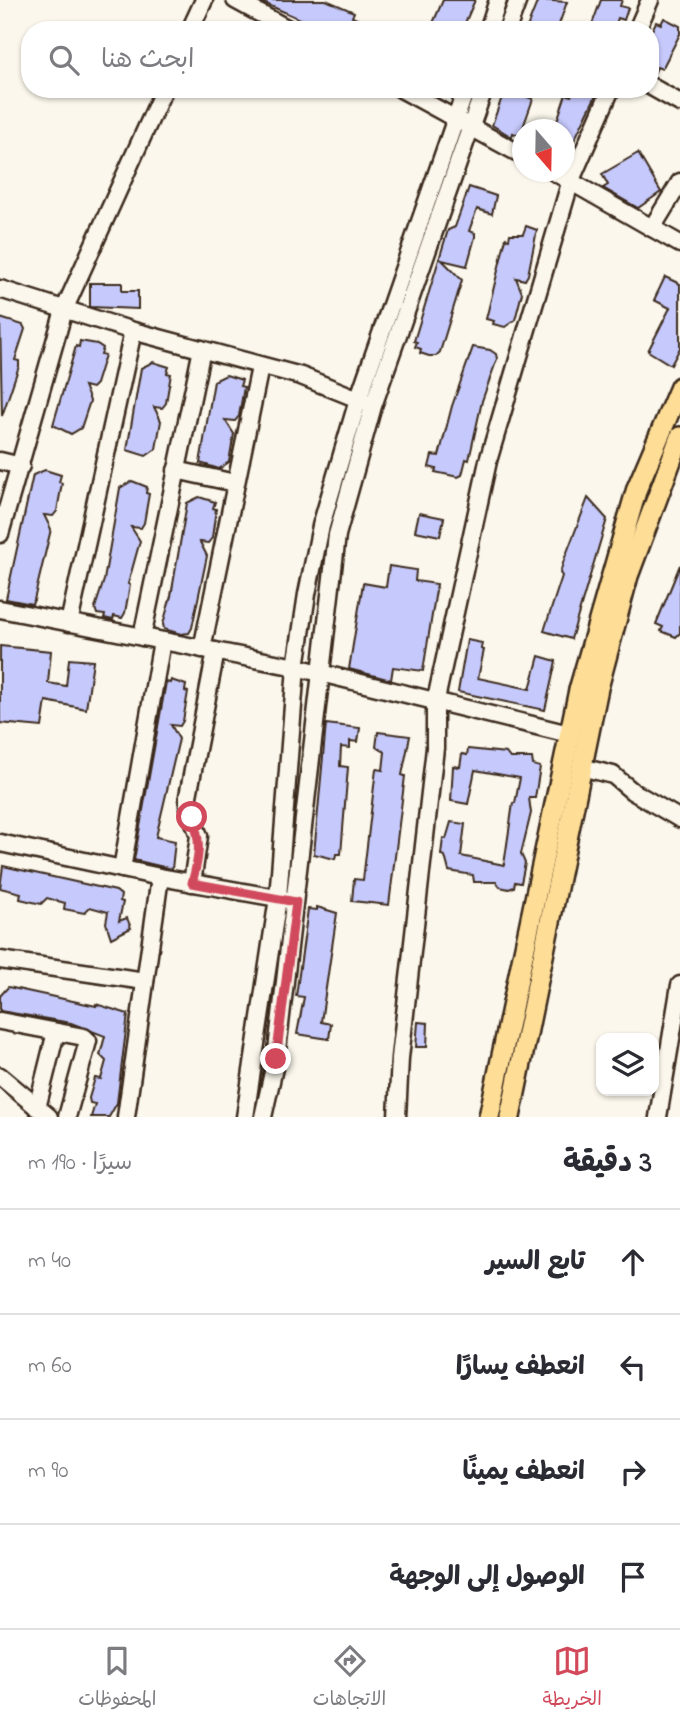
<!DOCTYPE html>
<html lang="ar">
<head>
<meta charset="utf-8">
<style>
  body { margin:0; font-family:"Indie Flower","Playpen Sans Arabic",sans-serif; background:#f2f2f3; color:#2b2b33; direction:rtl }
  .controls { position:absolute; right:21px; bottom:21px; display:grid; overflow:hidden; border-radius:14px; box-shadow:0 2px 5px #0004 }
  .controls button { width:63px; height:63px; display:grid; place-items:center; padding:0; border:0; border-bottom:2px solid #e1e1e2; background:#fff; color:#2b2b33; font:35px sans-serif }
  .compass { position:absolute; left:512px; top:119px; width:63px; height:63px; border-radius:50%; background:#fff; box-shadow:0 2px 5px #0004; rotate:160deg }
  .stop { position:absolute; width:21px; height:21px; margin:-16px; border:5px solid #d1495b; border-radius:50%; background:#fff }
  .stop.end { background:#d1495b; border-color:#fff; box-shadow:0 2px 7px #0008 }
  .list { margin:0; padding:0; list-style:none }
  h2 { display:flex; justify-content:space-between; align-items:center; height:91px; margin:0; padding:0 28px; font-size:30px }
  h2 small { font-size:23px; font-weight:400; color:#7c7c81 }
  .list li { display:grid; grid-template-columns:46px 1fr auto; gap:21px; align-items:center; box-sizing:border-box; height:105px; padding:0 28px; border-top:2px solid #e1e1e2 }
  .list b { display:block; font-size:26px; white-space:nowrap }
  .list em { font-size:23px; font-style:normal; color:#7c7c81 }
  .icon { flex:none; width:38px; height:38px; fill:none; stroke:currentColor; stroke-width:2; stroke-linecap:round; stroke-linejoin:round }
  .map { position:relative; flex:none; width:680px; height:1117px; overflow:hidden; direction:ltr }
  .search { position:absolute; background:#fff; box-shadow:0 2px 5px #0004; left:21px; right:21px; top:21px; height:77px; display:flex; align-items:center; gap:18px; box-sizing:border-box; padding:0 24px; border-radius:28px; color:#7c7c81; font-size:26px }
  .sheet { height:511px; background:#fff }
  nav { display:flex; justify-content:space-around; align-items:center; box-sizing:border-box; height:98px; border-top:2px solid #e1e1e2; background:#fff; font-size:19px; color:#7c7c81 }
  nav a { display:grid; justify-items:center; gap:4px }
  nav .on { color:#d1495b }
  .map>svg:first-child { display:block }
  .building { fill:#c6c9fb; stroke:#3b2a1e; stroke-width:2 }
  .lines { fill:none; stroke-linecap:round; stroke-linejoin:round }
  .minor-casing { stroke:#3b2a1e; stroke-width:21 }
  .major-casing { stroke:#3b2a1e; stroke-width:24 }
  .minor { stroke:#fbf7ec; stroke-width:16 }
  .major { stroke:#fedd96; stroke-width:19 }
  .route { stroke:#d1495b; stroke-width:9 }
</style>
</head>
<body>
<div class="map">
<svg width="680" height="1117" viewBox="0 0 680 1117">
  <rect width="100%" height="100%" fill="#fbf7ec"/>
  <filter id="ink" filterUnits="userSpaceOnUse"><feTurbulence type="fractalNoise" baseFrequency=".0143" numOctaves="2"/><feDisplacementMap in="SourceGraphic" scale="14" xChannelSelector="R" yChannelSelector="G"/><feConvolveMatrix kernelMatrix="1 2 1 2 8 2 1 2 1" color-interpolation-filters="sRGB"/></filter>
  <g filter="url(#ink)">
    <g class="building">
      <path d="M257 0H326L354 12 352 17 383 30H325Z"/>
      <path d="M443 0H475L462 30H430Z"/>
      <path d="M538 0 567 2 557 30H526Z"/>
      <path d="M601 0H622L620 6 628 8 624 20 618 18 614 30H590Z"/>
      <path d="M664 18 680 26V34L662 69 657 67 653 76 650 34 656 22 661 24Z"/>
      <path d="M505 89H530L527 97 533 99 520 136 513 133 512 137 492 125Z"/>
      <path d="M574 89H599L572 145 564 142V130H554L566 94 571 96Z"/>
      <path d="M638 153 661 192 638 208 603 188 608 185 602 174Z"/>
      <path d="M469 187 496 196 492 214 477 209 469 231 475 233V237L467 266 442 260 462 280 440 352 436 356H429L420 353 421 349 415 347 417 342 414 341 448 230 455 227Z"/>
      <path d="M526 226 537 230 528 275 525 280 516 278 522 293 515 320 505 327 493 324 494 321 486 319 506 238 509 239 510 234H523Z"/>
      <path d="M665 277 680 284V348L671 365 648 351 670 308 654 300Z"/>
      <path d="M90 283H122V291H138V309L90 307Z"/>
      <path d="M0 318 23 325 25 329 15 360 19 361V366L2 416Z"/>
      <path d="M80 341 97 344 103 348 101 354 105 355 96 384 92 388 84 386 90 401 81 428 71 434 53 425 76 346 79 347Z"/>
      <path d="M473 347 490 350 496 354 497 359 482 401 469 460 466 459 462 475 458 477 435 472 436 469 429 467 432 455 439 456 452 406Z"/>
      <path d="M153 362 169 367 167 373 171 374 166 403 162 408 154 407 161 421 156 449 146 456 127 450 141 368Z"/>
      <path d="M226 375 242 380 240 386 244 387 239 416 235 421 225 420 234 434 229 462 219 469 200 463 214 381Z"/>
      <path d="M45 470 61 475 59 482 62 483 57 511 53 516 44 515 51 529 34 600 32 604 6 599 33 475Z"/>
      <path d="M132 481 147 487 146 493 149 494 144 523 141 528 131 527 140 541 128 584 130 585 125 613 122 618 114 616 113 620 104 618 105 615 97 614 95 608 104 580 120 488Z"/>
      <path d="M199 497 215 502 213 508 216 509 212 538 208 543 200 542 207 556 192 628 189 633 181 634 164 629 163 624 171 596 187 503Z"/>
      <path d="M588 498 607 519 571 639 544 631 562 576 560 573 564 560Z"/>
      <path d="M419 513 444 518 440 536 415 531Z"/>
      <path d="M680 565V633L676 637 661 631 663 627 656 624Z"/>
      <path d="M389 566 416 570 415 581 437 584 423 671 393 667 391 680 349 669 363 583 386 587Z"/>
      <path d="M467 640 482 643 481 649 484 650 478 678 530 689 539 656 556 661 545 710 458 692Z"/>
      <path d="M0 646 51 651 48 683 66 686 69 659 93 661 86 709 46 701 42 727 0 723Z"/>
      <path d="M171 680 186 685 185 691 188 692 183 721 180 726 171 725 179 739 156 837 175 841 172 869 134 860 166 682 170 683Z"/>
      <path d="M326 724 360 728 358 742 350 741V748L341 747 340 766 348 767 341 854H336L335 859 314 854Z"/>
      <path d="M378 732 410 736 402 775 405 776 389 905 352 901 354 879 363 880 376 769 383 770 385 752 376 747Z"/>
      <path d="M468 749 506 753 510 758H532L533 765 540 767 535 798H529L531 813 521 854 525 863 521 883 515 882 514 887 509 889 500 887 496 882H474L473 875 449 871 445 856 441 855 443 838 446 839 451 822 465 824 461 856 504 865 513 803H515L520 778 475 770 468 804 451 801 453 766 460 767 462 754 467 755Z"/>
      <path d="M3 866 116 891 121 895 120 901 123 902 119 921 127 918 131 928 111 938 106 923 108 912 90 907 84 913 64 909 65 903 47 898 41 904 20 899 21 893 0 888Z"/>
      <path d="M317 907 337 913 321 1022 331 1024 329 1039 297 1034 304 997 296 996 308 909 317 910Z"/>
      <path d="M8 987 96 1006V1004L128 1014 117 1103 109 1117H91L95 1104 90 1103 89 1098 95 1078 101 1079 106 1061 100 1055 105 1036 71 1023 0 1011V996Z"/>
      <path d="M418 1022 428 1023 427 1047H416Z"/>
    </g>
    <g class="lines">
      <g class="minor-casing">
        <g id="minor">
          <path d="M235 0 290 30"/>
          <path d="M190 30 204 0"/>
          <path d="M488 30 498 0"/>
          <path d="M507 30 518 0"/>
          <path d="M637 30 650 0"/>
          <path d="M650 86 680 103"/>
          <path d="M401 89 522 155"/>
          <path d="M554 172 680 244"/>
          <path d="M652 228 680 182"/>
          <path d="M0 289 133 331 301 376 368 403"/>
          <path d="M0 461 21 466"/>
          <path d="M176 470 235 483"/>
          <path d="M0 534 64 310 164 89"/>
          <path d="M0 609 296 667 569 734"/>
          <path d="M69 623 133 331"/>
          <path d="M142 637 202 349"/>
          <path d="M202 649 260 367"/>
          <path d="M581 767 613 775 632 791 680 819"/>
          <path d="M0 843 160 877 126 1117"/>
          <path d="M122 869 162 641"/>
          <path d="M160 877 288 900"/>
          <path d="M192 883 199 836 188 806V796L216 651"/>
          <path d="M0 960 145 981"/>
          <path d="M0 1021 84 1037 88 1041 67 1117"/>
          <path d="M0 1076 49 1117"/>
          <path d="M37 1108 56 1032"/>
          <path d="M245 1117 278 898 296 667 307 594 321 526 358 400 466 89"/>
          <path d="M263 1117 276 1059 337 535 373 406 484 89"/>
          <path d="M397 1117 400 1058 435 748V704L488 461 571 180 611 89"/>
          <path d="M658 1117 680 985"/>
        </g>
      </g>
      <g class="major-casing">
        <g id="major">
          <path d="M489 1117 579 690 637 488 680 387"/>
          <path d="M510 1117 598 688 628 576 680 437"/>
        </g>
      </g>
      <use href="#minor" class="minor"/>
      <use href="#major" class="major"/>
    </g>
  </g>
  <g class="lines" filter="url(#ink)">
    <path class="route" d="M192 817C202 841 199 858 192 883L296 902 276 1059"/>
  </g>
</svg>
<div class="controls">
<button><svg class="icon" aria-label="layers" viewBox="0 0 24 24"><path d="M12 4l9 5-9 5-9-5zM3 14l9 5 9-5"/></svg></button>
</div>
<svg class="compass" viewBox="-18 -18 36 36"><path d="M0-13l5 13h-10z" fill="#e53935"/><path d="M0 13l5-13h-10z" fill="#7c7c81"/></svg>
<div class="stop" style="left:192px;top:817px"></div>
<div class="stop end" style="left:276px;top:1059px"></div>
<div class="search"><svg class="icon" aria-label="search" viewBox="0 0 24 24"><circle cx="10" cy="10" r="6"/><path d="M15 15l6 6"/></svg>ابحث هنا</div>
</div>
<section class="sheet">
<h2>3 دقيقة<small>سيرًا · 190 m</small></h2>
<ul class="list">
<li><svg class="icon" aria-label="ahead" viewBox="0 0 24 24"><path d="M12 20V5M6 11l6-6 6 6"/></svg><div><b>تابع السير</b></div><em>40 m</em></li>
<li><svg class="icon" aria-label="left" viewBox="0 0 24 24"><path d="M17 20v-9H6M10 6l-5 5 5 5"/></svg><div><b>انعطف يسارًا</b></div><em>60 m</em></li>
<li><svg class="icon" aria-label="right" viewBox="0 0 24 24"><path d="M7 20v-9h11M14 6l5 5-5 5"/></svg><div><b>انعطف يمينًا</b></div><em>90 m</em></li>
<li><svg class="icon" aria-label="arrive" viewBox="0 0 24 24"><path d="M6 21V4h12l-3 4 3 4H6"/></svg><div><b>الوصول إلى الوجهة</b></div></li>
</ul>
</section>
<nav>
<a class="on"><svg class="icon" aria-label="map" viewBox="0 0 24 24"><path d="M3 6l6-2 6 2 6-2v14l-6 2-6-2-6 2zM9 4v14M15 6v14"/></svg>الخريطة</a>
<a><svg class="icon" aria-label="directions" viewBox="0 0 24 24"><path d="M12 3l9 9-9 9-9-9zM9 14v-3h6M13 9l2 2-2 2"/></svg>الاتجاهات</a>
<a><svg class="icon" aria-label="saved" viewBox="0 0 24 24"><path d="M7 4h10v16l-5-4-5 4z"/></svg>المحفوظات</a>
</nav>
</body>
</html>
